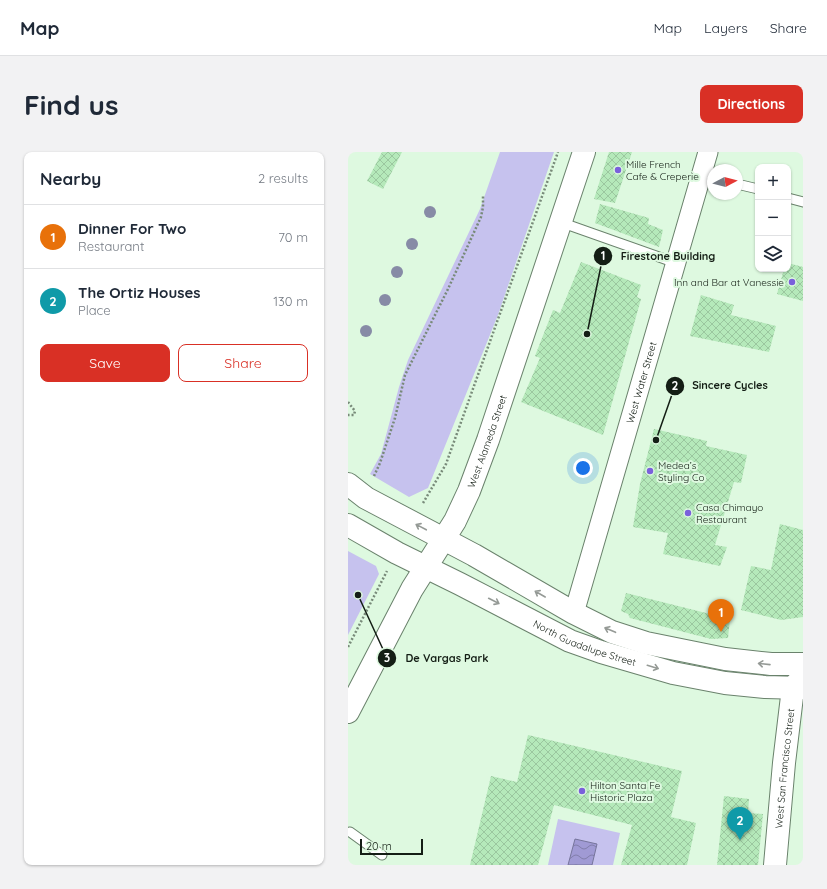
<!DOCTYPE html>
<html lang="en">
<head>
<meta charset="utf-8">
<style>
  body { margin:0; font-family:Quicksand,sans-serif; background:#f2f2f3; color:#1f2937 }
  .controls { position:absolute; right:12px; top:12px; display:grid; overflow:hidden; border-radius:8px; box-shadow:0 1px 3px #0004 }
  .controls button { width:36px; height:36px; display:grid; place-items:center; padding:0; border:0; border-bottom:1px solid #e0e1e3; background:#fff; color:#1f2937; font:20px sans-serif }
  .compass { position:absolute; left:359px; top:12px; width:36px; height:36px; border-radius:50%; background:#fff; box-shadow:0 1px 3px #0004; rotate:83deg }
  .scale { position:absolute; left:12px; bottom:10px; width:63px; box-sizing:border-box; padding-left:4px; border:2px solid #141e15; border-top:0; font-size:11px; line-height:14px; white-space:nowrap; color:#141e15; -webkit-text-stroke:3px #def9e0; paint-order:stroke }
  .you { position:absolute; left:235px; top:316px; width:14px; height:14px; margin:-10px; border:3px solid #fff; border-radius:50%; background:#1a73e8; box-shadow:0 0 0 6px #1a73e833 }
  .badge { display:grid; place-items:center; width:26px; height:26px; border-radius:50%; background:#d93025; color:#fff; font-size:13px; font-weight:700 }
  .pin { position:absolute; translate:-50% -33px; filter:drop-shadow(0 1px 2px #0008) }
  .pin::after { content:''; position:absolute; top:21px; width:14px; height:12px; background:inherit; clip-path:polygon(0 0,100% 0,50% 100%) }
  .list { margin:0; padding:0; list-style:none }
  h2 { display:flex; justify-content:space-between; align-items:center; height:52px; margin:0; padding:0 16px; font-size:17px }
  h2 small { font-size:13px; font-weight:400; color:#747a83 }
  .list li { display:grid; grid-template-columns:26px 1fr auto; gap:12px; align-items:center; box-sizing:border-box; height:64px; padding:0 16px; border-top:1px solid #e0e1e3 }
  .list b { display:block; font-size:15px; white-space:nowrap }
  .list p { margin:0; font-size:13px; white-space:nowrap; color:#747a83 }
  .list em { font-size:13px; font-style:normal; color:#747a83 }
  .actions { display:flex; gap:8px; padding:12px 16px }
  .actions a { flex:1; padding:9px 0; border:1px solid #d93025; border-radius:8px; text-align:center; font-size:14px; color:#d93025 }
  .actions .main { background:#d93025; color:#fff }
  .icon { flex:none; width:22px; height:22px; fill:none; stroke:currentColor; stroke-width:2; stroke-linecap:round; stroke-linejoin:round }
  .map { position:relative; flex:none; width:455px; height:713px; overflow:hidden; border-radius:8px }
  header { display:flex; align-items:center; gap:24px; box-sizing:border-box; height:56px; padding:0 20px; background:#fff; border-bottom:1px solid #e0e1e3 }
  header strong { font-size:19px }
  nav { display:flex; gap:22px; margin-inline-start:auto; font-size:14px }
  .intro { display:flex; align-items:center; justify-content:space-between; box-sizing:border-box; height:96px; padding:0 24px }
  h1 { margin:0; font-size:28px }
  .button { padding:10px 18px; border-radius:8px; background:#d93025; color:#fff; font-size:14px; font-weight:700 }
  main { display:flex; gap:24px; padding:0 24px }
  aside { flex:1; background:#fff; border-radius:8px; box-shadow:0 1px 3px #0004 }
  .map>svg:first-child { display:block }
  .park { fill:#c6c2ee }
  .water { fill:url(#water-waves); stroke:#76759b }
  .building { fill:url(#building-cross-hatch) }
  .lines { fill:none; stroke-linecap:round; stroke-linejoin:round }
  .service-casing { stroke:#6a826c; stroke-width:11 }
  .minor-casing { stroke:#6a826c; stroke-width:21 }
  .tertiary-casing { stroke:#6a826c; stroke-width:24 }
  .secondary-casing { stroke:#6a826c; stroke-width:24 }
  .path { stroke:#788a79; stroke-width:2.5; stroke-dasharray:2 2; stroke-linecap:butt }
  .service { stroke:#fff; stroke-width:9 }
  .minor { stroke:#fff; stroke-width:19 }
  .tertiary { stroke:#fff; stroke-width:22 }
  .secondary { stroke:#fff; stroke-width:22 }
  .tree { fill:#878ba6 }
  .oneway { stroke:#959a96 }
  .poi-dot { fill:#7a60db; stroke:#def9e0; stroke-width:1.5 }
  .labels { text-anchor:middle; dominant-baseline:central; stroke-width:4; stroke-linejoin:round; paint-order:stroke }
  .poi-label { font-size:10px; fill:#141e15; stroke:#def9e0; text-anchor:start }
  .street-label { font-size:10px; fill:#141e15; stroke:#def9e0 }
  .leader { fill:none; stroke:#141e15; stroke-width:1.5 }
  .callout-dot { fill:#141e15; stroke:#def9e0; stroke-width:1.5 }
  .mark-label { font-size:12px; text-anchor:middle; font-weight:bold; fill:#fff }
  .callout-label { font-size:11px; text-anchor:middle; font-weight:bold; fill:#141e15; stroke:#def9e0; stroke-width:4; stroke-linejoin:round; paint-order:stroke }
</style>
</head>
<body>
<header>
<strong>Map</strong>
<nav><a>Map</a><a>Layers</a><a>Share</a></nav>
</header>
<div class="intro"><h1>Find us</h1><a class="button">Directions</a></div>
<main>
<aside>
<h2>Nearby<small>2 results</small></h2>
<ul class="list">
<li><span class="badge" style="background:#e8710a">1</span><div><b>Dinner For Two</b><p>Restaurant</p></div><em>70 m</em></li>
<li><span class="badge" style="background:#0f9aa8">2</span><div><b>The Ortiz Houses</b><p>Place</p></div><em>130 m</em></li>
</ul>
<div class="actions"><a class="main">Save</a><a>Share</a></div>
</aside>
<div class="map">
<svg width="455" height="713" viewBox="0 0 455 713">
  <defs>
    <pattern id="water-waves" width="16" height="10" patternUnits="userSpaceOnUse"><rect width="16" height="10" fill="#a09ad4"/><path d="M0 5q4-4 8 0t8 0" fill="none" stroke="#817dab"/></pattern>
    <pattern id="building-cross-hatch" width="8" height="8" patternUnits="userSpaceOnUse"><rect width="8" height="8" fill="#b5e9ba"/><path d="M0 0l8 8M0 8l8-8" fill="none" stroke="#9bc79f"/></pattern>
  </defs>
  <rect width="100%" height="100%" fill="#def9e0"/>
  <g class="park">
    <path d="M152 0H206L150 163 80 336 61 345 22 322 33 302 51 235 60 208 132 57Z"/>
    <path d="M0 399 28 414 31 422 0 483Z"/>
    <path d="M210 667 272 681 265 713H200Z"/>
  </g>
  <path class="water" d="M227 687 249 692 244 713H220Z"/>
  <g class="building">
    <path d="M34 0H54L35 37 19 29Z"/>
    <path d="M261 0H284L267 51 246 47Z"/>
    <path d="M252 52 301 66 300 72 315 78 311 95 247 71Z"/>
    <path d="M233 110 293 133 289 145 293 147 255 283 173 250 192 206 187 204 205 158 212 161Z"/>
    <path d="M440 111 455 115V149L429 142 436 117H440Z"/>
    <path d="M353 143 386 153 383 163 428 174 421 200 342 184Z"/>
    <path d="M306 277 359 289 358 294 399 303 393 331 386 330 367 393 379 395 372 414 315 402 320 381 285 375 292 332Z"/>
    <path d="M432 372 455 378V465L433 468 393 458 403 414 423 418Z"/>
    <path d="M278 441 382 467 380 486 363 487 282 466 280 462 273 459Z"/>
    <path d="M180 583 334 619 323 665 348 671 339 713H273L284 673 206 653 190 713H122L143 624 169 630Z"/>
    <path d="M376 644 401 647 400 661 415 662 410 713H369Z"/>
  </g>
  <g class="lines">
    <g class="service-casing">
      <g id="service">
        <path d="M389 32 410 37"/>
        <path d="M440 46 455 50"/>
        <path d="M212 70 328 111"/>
        <path d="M2 680 34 703"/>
      </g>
    </g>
    <g class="minor-casing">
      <g id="minor">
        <path id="s1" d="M226 461 360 0"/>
      </g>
    </g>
    <g class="tertiary-casing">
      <g id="tertiary">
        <path id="s2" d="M0 560 64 437 107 369 121 339 140 288 236 0"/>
        <path id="s3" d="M427 713 436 611 445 536 455 524"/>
      </g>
    </g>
    <g class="secondary-casing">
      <g id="secondary">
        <path d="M0 332 18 346 126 403 226 461 264 480 298 491 377 507 423 512H455"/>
        <path id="s4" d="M0 373 49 401 112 432 222 489 253 500 325 521 377 531 417 535 455 536"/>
      </g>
    </g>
    <g class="path">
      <path d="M0 250 7 259 6 263H0"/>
      <path d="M26 324 32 311 47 266 57 223 100 137 133 65 135 55V43"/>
      <path d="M75 351 98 312 210 0"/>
      <path d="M0 495 39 419"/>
    </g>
    <use href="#service" class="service"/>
    <use href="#minor" class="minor"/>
    <use href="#tertiary" class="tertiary"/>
    <use href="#secondary" class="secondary"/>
  </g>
  <g class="tree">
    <circle cx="82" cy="60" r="6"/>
    <circle cx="64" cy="92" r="6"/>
    <circle cx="49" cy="120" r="6"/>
    <circle cx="37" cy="148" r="6"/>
    <circle cx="18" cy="179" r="6"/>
  </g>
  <defs><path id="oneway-shaft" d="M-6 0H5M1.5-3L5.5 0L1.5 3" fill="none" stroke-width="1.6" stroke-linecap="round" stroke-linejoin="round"/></defs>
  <g class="oneway">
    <use href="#oneway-shaft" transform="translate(73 375) rotate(-152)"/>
    <use href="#oneway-shaft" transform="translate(192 442) rotate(-150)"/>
    <use href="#oneway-shaft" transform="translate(146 449) rotate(27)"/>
    <use href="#oneway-shaft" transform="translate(262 478) rotate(-157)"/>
    <use href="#oneway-shaft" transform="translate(416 512) rotate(-174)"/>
    <use href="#oneway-shaft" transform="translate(305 515) rotate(17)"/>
  </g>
  <g class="poi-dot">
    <circle cx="270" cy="18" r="4"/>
    <circle cx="444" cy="130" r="4"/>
    <circle cx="302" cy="319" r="4"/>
    <circle cx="340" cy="361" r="4"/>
    <circle cx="234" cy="639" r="4"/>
  </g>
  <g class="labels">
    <g class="poi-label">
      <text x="278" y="12">Mille French<tspan x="278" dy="12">Cafe &amp; Creperie</tspan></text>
      <text x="436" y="130" text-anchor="end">Inn and Bar at Vanessie</text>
      <text x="310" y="313">Medea’s<tspan x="310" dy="12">Styling Co</tspan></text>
      <text x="348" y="355">Casa Chimayo<tspan x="348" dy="12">Restaurant</tspan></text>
      <text x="242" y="633">Hilton Santa Fe<tspan x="242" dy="12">Historic Plaza</tspan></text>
    </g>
    <g class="street-label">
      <text stroke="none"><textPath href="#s1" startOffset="240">West Water Street</textPath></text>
      <text stroke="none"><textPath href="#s2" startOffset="305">West Alameda Street</textPath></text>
      <text stroke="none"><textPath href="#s4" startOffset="265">North Guadalupe Street</textPath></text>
      <text stroke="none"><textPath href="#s3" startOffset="97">West San Francisco Street</textPath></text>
    </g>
  </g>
  <path class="leader" d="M239 182L255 104M308 288L327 234M10 443L39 506"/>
  <g class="callout-dot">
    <circle cx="239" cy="182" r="4"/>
    <circle cx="308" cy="288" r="4"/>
    <circle cx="10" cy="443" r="4"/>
    <circle cx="255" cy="104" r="10"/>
    <circle cx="327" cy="234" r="10"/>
    <circle cx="39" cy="506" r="10"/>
  </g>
  <g class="mark-label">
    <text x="255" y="108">1</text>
    <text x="327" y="238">2</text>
    <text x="39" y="510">3</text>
  </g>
  <g class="callout-label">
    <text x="320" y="108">Firestone Building</text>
    <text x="382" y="237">Sincere Cycles</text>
    <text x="99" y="510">De Vargas Park</text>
  </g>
</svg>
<div class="controls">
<button>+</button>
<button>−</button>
<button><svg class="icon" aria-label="layers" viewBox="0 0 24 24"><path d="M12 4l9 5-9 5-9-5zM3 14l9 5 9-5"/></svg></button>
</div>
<svg class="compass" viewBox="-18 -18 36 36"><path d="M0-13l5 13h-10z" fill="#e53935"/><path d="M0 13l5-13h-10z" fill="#747a83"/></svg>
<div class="scale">20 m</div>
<div class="you"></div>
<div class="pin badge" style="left:373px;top:480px;background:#e8710a">1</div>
<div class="pin badge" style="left:392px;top:688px;background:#0f9aa8">2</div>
</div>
</main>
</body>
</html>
